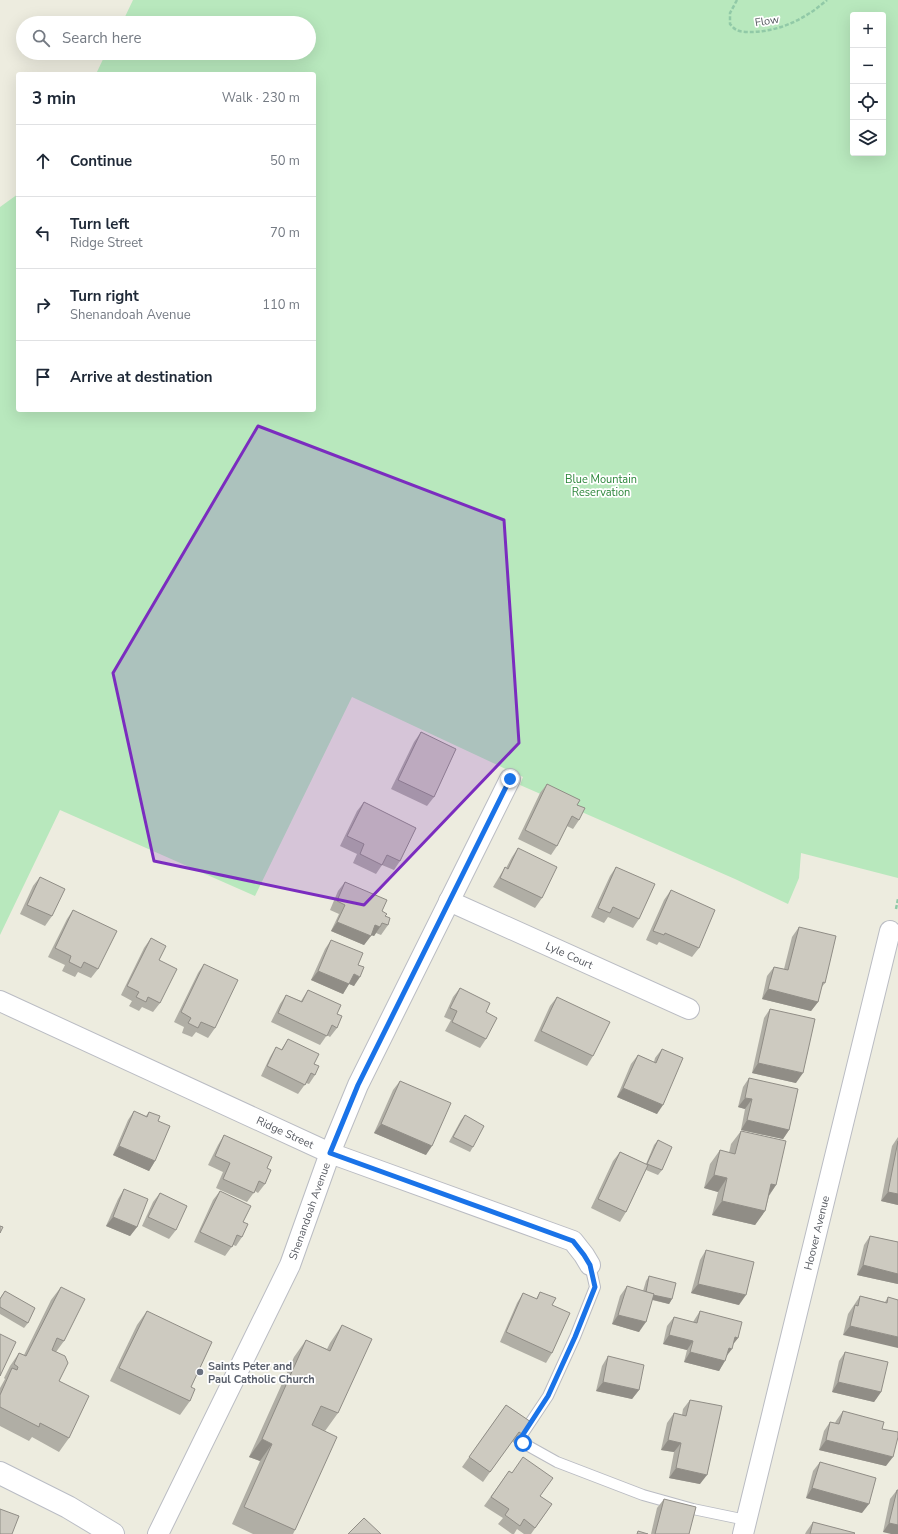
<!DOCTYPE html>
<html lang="en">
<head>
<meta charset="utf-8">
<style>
  body { margin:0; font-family:"Nunito Sans",sans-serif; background:#f6f6f7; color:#1f2937 }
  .controls { position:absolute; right:12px; top:12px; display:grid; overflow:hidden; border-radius:4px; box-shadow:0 4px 16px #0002 }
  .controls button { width:36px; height:36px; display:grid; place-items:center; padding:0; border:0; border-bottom:1px solid #e0e1e3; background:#fff; color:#1f2937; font:20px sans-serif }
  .stop { position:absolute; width:12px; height:12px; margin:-9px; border:3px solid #1a73e8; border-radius:50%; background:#fff }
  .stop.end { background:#1a73e8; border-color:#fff; box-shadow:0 1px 4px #0008 }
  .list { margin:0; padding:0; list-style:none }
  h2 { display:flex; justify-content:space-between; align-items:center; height:52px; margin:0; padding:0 16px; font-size:17px }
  h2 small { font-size:13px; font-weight:400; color:#747a83 }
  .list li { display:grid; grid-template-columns:26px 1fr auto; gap:12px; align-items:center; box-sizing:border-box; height:72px; padding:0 16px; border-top:1px solid #e0e1e3 }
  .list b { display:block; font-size:15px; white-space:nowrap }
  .list p { margin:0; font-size:13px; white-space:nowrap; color:#747a83 }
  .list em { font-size:13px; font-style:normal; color:#747a83 }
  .icon { flex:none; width:22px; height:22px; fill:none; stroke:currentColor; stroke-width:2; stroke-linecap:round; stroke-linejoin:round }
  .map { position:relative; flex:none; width:898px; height:1534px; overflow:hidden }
  .search { position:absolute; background:#fff; box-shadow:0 4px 16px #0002; left:16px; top:16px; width:300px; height:44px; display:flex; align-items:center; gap:10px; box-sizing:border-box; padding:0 14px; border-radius:22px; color:#747a83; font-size:15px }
  .panel { position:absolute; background:#fff; box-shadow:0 4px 16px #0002; left:16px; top:72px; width:300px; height:340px; border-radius:4px }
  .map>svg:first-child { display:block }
  .green { fill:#b8e8bd; fill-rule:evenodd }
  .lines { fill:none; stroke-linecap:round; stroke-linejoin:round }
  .lane-casing { stroke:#babcc3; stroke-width:12 }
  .street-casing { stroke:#babcc3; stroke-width:22 }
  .secondary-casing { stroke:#babdc5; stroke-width:24 }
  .path { stroke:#91c9a7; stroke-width:2.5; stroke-dasharray:4 2; stroke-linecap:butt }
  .lane { stroke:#fff; stroke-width:10 }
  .street { stroke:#fff; stroke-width:20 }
  .secondary { stroke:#fff; stroke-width:22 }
  .wall { fill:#b0aea5 }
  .shaded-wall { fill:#908d86 }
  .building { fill:#cdcac0; stroke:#908d86 }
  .route { stroke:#1a73e8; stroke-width:5 }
  .marked { fill:#7b2cbf; fill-opacity:0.2; stroke:#7b2cbf; stroke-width:3; stroke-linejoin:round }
  .worship-dot { fill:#6b7280; stroke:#fff; stroke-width:1.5 }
  .labels { text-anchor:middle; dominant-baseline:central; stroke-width:3.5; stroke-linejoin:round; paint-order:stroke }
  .street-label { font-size:11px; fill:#585b62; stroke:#fff }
  .park-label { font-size:11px; fill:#2c863a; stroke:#fff }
  .worship-label { font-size:11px; font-weight:bold; fill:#5b616d; stroke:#fff; text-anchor:start }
</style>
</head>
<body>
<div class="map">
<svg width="898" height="1534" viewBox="0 0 898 1534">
  <rect width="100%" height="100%" fill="#edecdf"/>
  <path class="green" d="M133 0H898V878L801 853 799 878 788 904 735 879 520 785 523 777 352 697 255 896 60 810 0 935V207L18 194V410H314V74H96L106 53H309V23H122ZM853 15H883V153H853Z"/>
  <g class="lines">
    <g class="lane-casing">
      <path id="lane" d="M590 1265 595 1287 575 1337 548 1396 522 1435 523 1443 557 1462 643 1495 693 1509 746 1520"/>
    </g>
    <g class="street-casing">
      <g id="street">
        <path id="s1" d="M449 901 689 1009"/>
        <path id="s2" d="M0 1001 330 1153 573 1241 584 1255 590 1265"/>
        <path id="s3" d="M158 1534 290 1265 330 1153 358 1085 510 779"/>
        <path id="s4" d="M743 1534 890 931"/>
      </g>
    </g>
    <g class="secondary-casing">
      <path id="secondary" d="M0 1473 68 1507 113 1534"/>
    </g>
    <g class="path">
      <path d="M737 0 730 13V24C732 26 734 29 737 30 740 32 747 32 752 32 781 31 805 19 827 0"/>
      <path d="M896 909 898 899"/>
    </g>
    <use href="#lane" class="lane"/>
    <use href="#street" class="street"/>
    <use href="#secondary" class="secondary"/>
  </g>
  <g class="wall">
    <path d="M421 732 434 797 427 806 391 789 414 742Z"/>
    <path d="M547 784 577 805 579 820 573 829 567 826 557 846 551 855 518 839 540 793Z"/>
    <path d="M364 802 400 861 394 870 382 865 376 874 353 863 357 854 340 846 357 811Z"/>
    <path d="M518 848 542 898 535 908 493 887 505 867 506 868 512 857Z"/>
    <path d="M616 867 639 919 633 928 608 917 604 923 591 917 610 876Z"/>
    <path d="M40 877 52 916 45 926 20 914 33 886Z"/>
    <path d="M345 882 382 911 385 916 388 925 381 935 376 933 374 936 371 935 364 945 331 931 339 914 330 910 338 891Z"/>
    <path d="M671 890 699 948 692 957 659 942 657 945 646 940 664 900Z"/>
    <path d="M73 910 98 969 91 978 78 972 75 977 62 971 65 965 48 957 67 919Z"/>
    <path d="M799 927 825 983 821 988 818 1002 811 1011 762 999 767 976 774 967 784 969 792 937Z"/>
    <path d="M151 938 159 960 160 1003 153 1012 142 1007 139 1011 129 1006 132 1001 121 995 144 948Z"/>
    <path d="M331 940 358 965 354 986 349 984 343 994 311 980 325 949Z"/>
    <path d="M204 964 215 1028 208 1038 196 1032 192 1037 182 1033 184 1027 174 1022 198 973Z"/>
    <path d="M460 988 486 1012V1039L480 1048 445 1031 451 1020 444 1017 453 997Z"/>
    <path d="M308 990 337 1014V1028L330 1037 327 1035 320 1045 271 1022 280 1004 286 995 301 1001Z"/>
    <path d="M557 997 593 1056 587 1066 534 1041 550 1006Z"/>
    <path d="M770 1009 796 1083 752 1073 764 1018Z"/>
    <path d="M288 1039 314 1064 315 1075 309 1084 306 1083 298 1094 261 1076 270 1057 276 1047 281 1050Z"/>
    <path d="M662 1049 657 1114 617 1097 631 1064 638 1055 654 1062 655 1058Z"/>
    <path d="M749 1078 789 1130 783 1139 741 1130 745 1109 738 1107 743 1087Z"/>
    <path d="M400 1081 426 1155 374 1133 393 1090Z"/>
    <path d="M134 1111 146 1116 149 1112 155 1161 149 1171 113 1155 128 1120Z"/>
    <path d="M465 1115 473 1147 470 1152 449 1142 461 1120Z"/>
    <path d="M741 1131 776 1185 769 1196 765 1211 755 1225 712 1215 718 1192 704 1188 710 1164 720 1150 729 1153 731 1144Z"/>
    <path d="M224 1135 265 1184 258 1193 255 1191 247 1202 216 1188 223 1172 208 1165 218 1145Z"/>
    <path d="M898 1137V1205L881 1201 892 1146Z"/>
    <path d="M658 1140 662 1170 658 1175 646 1170 626 1212 620 1222 591 1208 613 1161 620 1152 646 1164 654 1145Z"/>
    <path d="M124 1189 137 1227 130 1236 106 1226 118 1199Z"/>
    <path d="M220 1191 243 1222 242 1237 236 1246 233 1245 225 1256 194 1242 213 1200Z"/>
    <path d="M160 1193 176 1230 169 1239 142 1226 153 1202Z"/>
    <path d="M870 1236 898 1242V1284L857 1275 864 1245Z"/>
    <path d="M706 1250 739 1305 691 1293 700 1260Z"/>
    <path d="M649 1276 672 1299 669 1304 652 1300 639 1332 612 1324 620 1296 627 1286 643 1291 646 1281Z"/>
    <path d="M61 1287 64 1341 56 1352 59 1381 69 1438 59 1452 32 1437 29 1441 0 1426V1388L5 1379 4 1378 10 1366 19 1353 24 1355 51 1300Z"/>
    <path d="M5 1291 28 1323 24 1328 0 1314V1298Z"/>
    <path d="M540 1292 552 1305V1353L546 1363 500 1342 517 1303 523 1293 536 1299Z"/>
    <path d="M860 1296 885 1302 888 1297 898 1300 843 1335 848 1314Z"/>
    <path d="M147 1311 191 1387 190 1401 180 1415 110 1381 137 1325Z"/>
    <path d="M700 1311 738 1338 733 1344 719 1371 684 1362 687 1350 663 1344 667 1326 674 1317 693 1322Z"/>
    <path d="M342 1325 338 1413 325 1431 312 1425 295 1530 293 1534H253L232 1524 260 1461 249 1457 294 1357 306 1340 327 1349 330 1343Z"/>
    <path d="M845 1352 881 1392 874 1402 832 1392 839 1361Z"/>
    <path d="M608 1356 639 1390 632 1399 596 1391 602 1366Z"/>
    <path d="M690 1400 700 1484 669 1478 674 1452 661 1450 667 1423 674 1413 682 1415 683 1409Z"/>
    <path d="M506 1405 531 1422 515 1444 512 1441 483 1482 462 1467Z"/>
    <path d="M843 1411 882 1429 886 1466 819 1450 824 1431 830 1422 835 1423 836 1421Z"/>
    <path d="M820 1462 862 1513 806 1498 813 1471Z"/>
    <path d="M509 1471 540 1496 552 1504 531 1534H524L517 1529 514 1534H512L498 1524 503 1518 484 1506Z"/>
    <path d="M897 1490 898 1534 883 1532 890 1499Z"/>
    <path d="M664 1499 689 1534H651L657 1508Z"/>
    <path d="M813 1522 854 1534H805L806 1532Z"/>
  </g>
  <g class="shaded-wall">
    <path d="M337 922 371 936 364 945 331 931Z"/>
    <path d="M375 925 380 927 374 936 369 934Z"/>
    <path d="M318 971 349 984 343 994 311 980Z"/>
    <path d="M354 974 360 977 354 986 347 983Z"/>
    <path d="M768 989 818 1002 811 1011 762 999Z"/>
    <path d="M758 1063 803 1073 796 1083 752 1073Z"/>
    <path d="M623 1088 663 1105 657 1114 617 1097Z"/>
    <path d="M745 1098 752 1099 745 1109 738 1107Z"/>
    <path d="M747 1120 789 1130 783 1139 741 1130Z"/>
    <path d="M381 1124 432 1146 426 1155 374 1133Z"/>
    <path d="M119 1146 155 1161 149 1171 113 1155Z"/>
    <path d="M714 1175 727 1178 718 1192 704 1188Z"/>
    <path d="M771 1184 776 1185 767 1198Z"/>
    <path d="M888 1192 898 1194V1205L881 1201Z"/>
    <path d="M722 1201 765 1211 755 1225 712 1215Z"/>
    <path d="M113 1217 137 1227 130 1236 106 1226Z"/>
    <path d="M863 1265 898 1274V1284L857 1275Z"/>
    <path d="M698 1284 746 1295 739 1305 691 1293Z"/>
    <path d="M645 1292 672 1299 669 1304 642 1297Z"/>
    <path d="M618 1315 646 1322 639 1332 612 1324Z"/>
    <path d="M850 1326 898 1337V1348L843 1335Z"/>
    <path d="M669 1335 693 1341 687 1350 663 1344Z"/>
    <path d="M735 1337 738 1338 731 1347Z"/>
    <path d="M729 1348 732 1349 725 1358Z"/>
    <path d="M690 1352 725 1361 719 1371 684 1362Z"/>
    <path d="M603 1382 639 1390 632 1399 596 1391Z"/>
    <path d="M838 1382 881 1392 874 1402 832 1392Z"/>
    <path d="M262 1439 272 1444 260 1461 249 1457Z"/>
    <path d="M668 1440 681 1443 674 1452 661 1450Z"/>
    <path d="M826 1440 893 1457 886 1466 819 1450Z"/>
    <path d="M676 1468 707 1475 700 1484 669 1478Z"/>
    <path d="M812 1488 869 1504 862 1513 806 1498Z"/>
    <path d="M889 1523 898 1525V1534H891L883 1532Z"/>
  </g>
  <g class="building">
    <path d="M421 732 456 749 434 797 398 780Z"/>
    <path d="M547 784 580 800 577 805 585 808 579 820 572 816 557 846 525 830Z"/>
    <path d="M364 802 416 828 400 861 387 855 382 865 360 854 364 844 347 836Z"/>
    <path d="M518 848 557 867 542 898 500 878 505 867 508 869Z"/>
    <path d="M616 867 655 884 639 919 613 907 610 913 598 908Z"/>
    <path d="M40 877 65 889 52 916 27 905Z"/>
    <path d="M345 882 387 900 382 911 387 914 385 916 390 918 388 925 382 923 380 927 375 925 371 936 337 922 345 905 337 901Z"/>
    <path d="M671 890 715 910 699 948 665 933 664 935 653 931Z"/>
    <path d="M73 910 117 931 98 969 84 962 81 968 69 962 71 956 55 948Z"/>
    <path d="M799 927 836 936 825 983 823 982 818 1002 768 989 774 967 788 970Z"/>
    <path d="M151 938 166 946 159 960 177 969 160 1003 148 997 146 1002 136 997 139 992 127 986Z"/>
    <path d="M331 940 363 953 358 965 364 967 360 977 354 974 349 984 318 971Z"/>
    <path d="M204 964 238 980 215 1028 201 1022 198 1028 188 1023 191 1018 181 1012Z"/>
    <path d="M460 988 490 1003 486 1012 497 1018 486 1039 452 1022 457 1011 450 1008Z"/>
    <path d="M308 990 341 1005 337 1014 342 1016 337 1028 332 1025 327 1036 278 1013 286 995 302 1002Z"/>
    <path d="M557 997 610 1022 593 1056 541 1031Z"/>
    <path d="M770 1009 815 1019 803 1073 758 1063Z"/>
    <path d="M288 1039 319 1054 314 1064 319 1066 315 1075 311 1073 305 1085 267 1066 276 1047 282 1050Z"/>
    <path d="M662 1049 683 1058 663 1105 623 1088 638 1055 656 1063Z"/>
    <path d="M749 1078 798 1089 789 1130 747 1120 752 1099 745 1098Z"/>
    <path d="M400 1081 451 1103 432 1146 381 1124Z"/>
    <path d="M134 1111 147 1117 149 1112 160 1116 158 1121 170 1126 155 1161 119 1146Z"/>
    <path d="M465 1115 484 1126 473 1147 453 1137Z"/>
    <path d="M741 1131 786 1141 776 1185 771 1184 765 1211 722 1201 727 1178 714 1175 720 1150 735 1154Z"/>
    <path d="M224 1135 272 1157 267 1168 271 1170 265 1184 259 1181 254 1193 223 1179 230 1163 215 1156Z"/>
    <path d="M658 1140 672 1147 662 1170 647 1164Z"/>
    <path d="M898 1141V1194L888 1192Z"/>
    <path d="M620 1152 648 1165 626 1212 598 1199Z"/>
    <path d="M124 1189 148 1199 137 1227 113 1217Z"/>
    <path d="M220 1191 251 1206 243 1222 248 1224 242 1237 237 1235 232 1247 200 1232Z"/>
    <path d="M160 1193 187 1206 176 1230 148 1217Z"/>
    <path d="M0 1226 3 1227 0 1233Z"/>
    <path d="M870 1236 898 1242V1274L863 1265Z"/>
    <path d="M706 1250 754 1262 746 1295 698 1284Z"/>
    <path d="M649 1276 676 1283 672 1299 653 1295 654 1294 646 1292Z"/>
    <path d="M627 1286 654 1294 646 1322 618 1315Z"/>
    <path d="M61 1287 85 1299 64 1341 57 1338 52 1350 65 1356 68 1363 59 1381 89 1396 69 1438 40 1423 39 1427 0 1407V1395L12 1368 17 1370 18 1367 14 1364 19 1353 26 1356Z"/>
    <path d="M5 1291 35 1308 28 1323 0 1307V1299Z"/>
    <path d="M540 1292 556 1298 552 1305 570 1313 552 1353 506 1332 523 1293 537 1299Z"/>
    <path d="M860 1296 887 1303 888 1297 898 1300V1337L850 1326 855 1305 858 1306Z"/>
    <path d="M147 1311 212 1342 191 1387 195 1389 190 1401 119 1368Z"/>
    <path d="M700 1311 742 1322 738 1338 735 1337 732 1349 729 1348 725 1361 690 1352 693 1341 669 1335 674 1317 697 1323Z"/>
    <path d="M342 1325 372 1339 338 1413 321 1406 312 1425 337 1437 295 1530 244 1507 272 1444 262 1439 306 1340 330 1351Z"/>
    <path d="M0 1334 16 1342 0 1376Z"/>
    <path d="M845 1352 888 1362 881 1392 838 1382Z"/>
    <path d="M608 1356 644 1365 639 1390 603 1382Z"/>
    <path d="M690 1400 722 1406 707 1475 676 1468 681 1443 668 1440 674 1413 686 1416Z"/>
    <path d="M506 1405 531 1422 522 1434 519 1432 490 1472 469 1457Z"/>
    <path d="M843 1411 884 1422 882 1429 898 1432V1437L893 1457 826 1440 830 1422 839 1424Z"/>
    <path d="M523 1457 553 1478 540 1496 552 1504 535 1528 524 1519 520 1526 505 1515 509 1509 491 1497 509 1471 512 1473Z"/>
    <path d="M820 1462 876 1478 869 1504 812 1488Z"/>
    <path d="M897 1490H898V1525L889 1523Z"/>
    <path d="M664 1499 696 1507 689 1534H655Z"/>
    <path d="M0 1509 19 1516 12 1534H0Z"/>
    <path d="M364 1518 381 1534H348Z"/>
    <path d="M813 1522 855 1533 854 1534H810Z"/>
    <path d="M638 1531 648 1534H637Z"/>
  </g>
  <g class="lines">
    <path class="route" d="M510 779 358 1085 330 1153 573 1241 584 1255 590 1265 595 1287 575 1337 548 1396 522 1436 523 1443"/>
  </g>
  <path class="marked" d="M258 426 504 520 519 743 364 905 154 861 113 673Z"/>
  <circle class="worship-dot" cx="200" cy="1372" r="4"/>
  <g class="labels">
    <g class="street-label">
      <text transform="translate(767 21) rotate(-9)">Flow</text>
      <text stroke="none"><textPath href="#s1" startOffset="132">Lyle Court</textPath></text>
      <text stroke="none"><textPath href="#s2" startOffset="314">Ridge Street</textPath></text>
      <text stroke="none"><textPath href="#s3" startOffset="357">Shenandoah Avenue</textPath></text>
      <text stroke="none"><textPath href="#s4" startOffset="310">Hoover Avenue</textPath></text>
    </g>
    <g class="park-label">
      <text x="601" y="479">Blue Mountain<tspan x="601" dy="13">Reservation</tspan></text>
    </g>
    <g class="worship-label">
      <text x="208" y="1366">Saints Peter and<tspan x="208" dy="13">Paul Catholic Church</tspan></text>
    </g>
  </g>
</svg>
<div class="controls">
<button>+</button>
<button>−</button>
<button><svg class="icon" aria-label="locate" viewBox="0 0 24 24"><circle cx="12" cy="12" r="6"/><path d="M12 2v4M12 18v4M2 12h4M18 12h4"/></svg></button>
<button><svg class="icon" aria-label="layers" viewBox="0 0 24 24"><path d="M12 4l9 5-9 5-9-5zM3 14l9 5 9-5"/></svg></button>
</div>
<div class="stop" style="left:523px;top:1443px"></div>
<div class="stop end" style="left:510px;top:779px"></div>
<div class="search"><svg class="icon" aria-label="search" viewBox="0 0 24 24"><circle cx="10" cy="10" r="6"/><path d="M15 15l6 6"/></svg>Search here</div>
<section class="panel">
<h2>3 min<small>Walk · 230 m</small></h2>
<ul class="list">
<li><svg class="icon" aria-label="ahead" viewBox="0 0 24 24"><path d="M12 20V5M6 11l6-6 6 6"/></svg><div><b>Continue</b></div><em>50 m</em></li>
<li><svg class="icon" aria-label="left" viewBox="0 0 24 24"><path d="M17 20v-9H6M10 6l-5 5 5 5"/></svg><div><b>Turn left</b><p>Ridge Street</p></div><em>70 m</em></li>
<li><svg class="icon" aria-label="right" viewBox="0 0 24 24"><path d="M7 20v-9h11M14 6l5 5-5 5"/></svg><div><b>Turn right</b><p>Shenandoah Avenue</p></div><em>110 m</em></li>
<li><svg class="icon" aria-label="arrive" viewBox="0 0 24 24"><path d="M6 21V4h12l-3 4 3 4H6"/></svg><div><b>Arrive at destination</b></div></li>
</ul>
</section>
</div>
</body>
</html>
